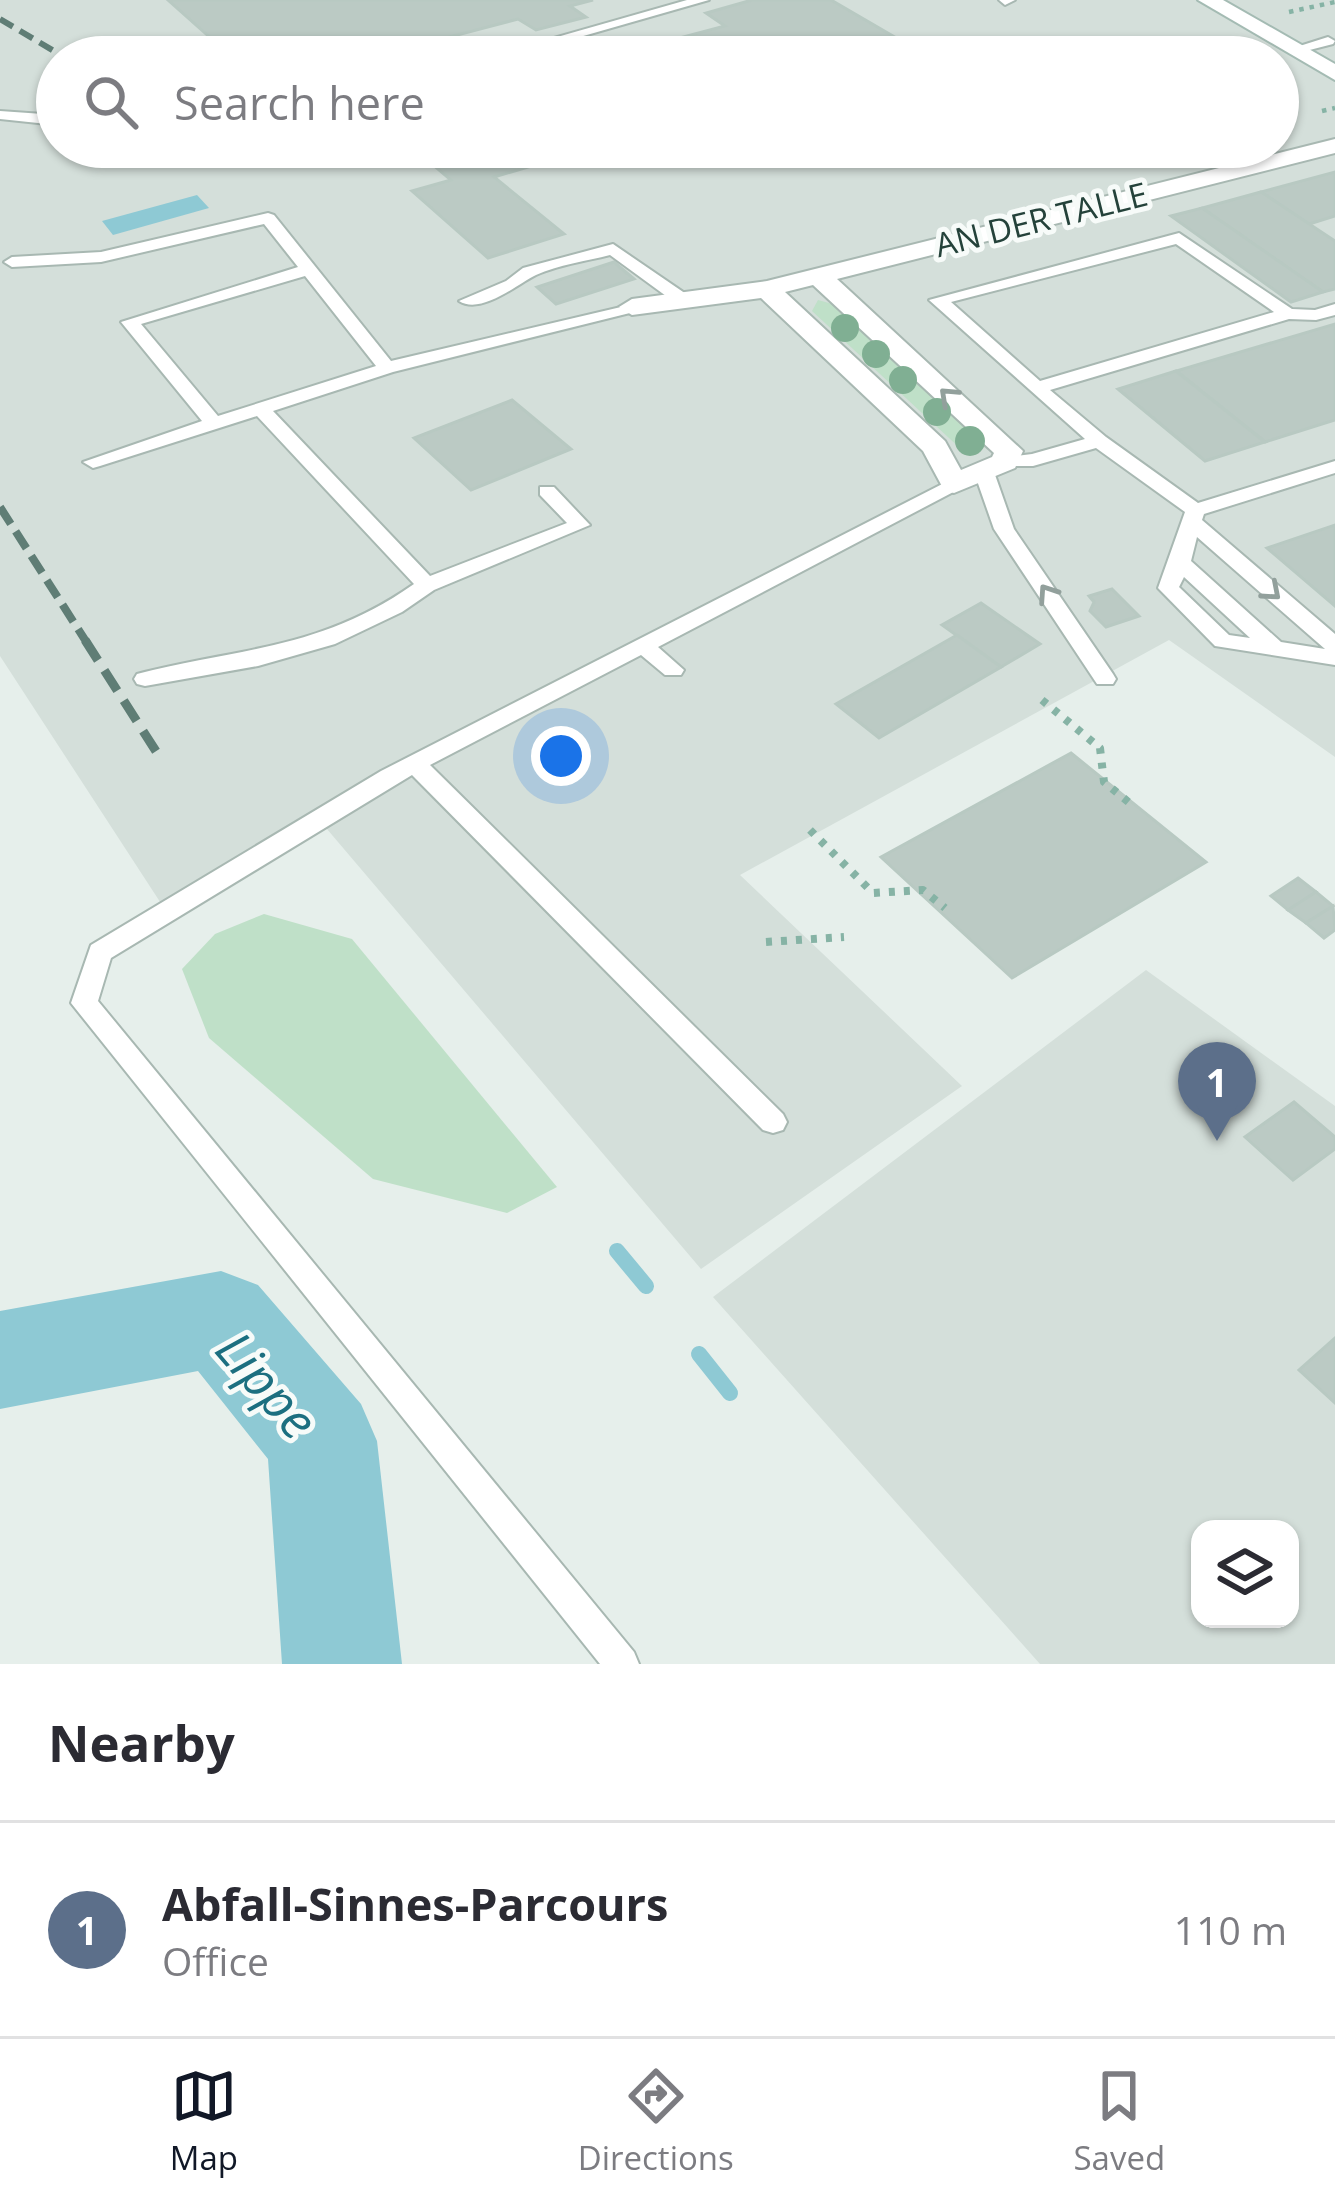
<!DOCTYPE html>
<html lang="en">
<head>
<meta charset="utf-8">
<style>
  body { margin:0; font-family:"Open Sans",sans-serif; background:#f2f2f3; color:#2b2b33 }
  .controls { position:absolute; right:36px; bottom:36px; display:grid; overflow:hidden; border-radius:24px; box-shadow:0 3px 9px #0004 }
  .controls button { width:108px; height:108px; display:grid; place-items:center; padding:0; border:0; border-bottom:3px solid #e1e1e2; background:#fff; color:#2b2b33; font:60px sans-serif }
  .you { position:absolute; left:561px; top:756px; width:42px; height:42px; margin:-30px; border:9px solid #fff; border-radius:50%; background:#1a73e8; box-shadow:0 0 0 18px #1a73e833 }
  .badge { display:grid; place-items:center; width:78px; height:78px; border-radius:50%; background:#111827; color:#fff; font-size:39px; font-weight:700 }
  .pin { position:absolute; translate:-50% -99px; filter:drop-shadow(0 3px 6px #0008) }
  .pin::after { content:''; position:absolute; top:63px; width:42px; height:36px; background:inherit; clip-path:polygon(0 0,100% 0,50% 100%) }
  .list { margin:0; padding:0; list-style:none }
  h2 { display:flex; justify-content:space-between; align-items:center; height:156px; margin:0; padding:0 48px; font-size:51px }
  h2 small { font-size:39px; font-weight:400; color:#7c7c81 }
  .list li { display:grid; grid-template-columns:78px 1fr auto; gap:36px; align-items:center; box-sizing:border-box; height:216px; padding:0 48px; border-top:3px solid #e1e1e2 }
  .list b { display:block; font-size:45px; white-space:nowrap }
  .list p { margin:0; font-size:39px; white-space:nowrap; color:#7c7c81 }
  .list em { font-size:39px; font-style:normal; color:#7c7c81 }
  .icon { flex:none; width:66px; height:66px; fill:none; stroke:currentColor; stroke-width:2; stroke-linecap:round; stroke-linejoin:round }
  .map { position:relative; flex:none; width:1335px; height:1664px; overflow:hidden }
  .search { position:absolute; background:#fff; box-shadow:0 3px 9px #0004; left:36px; right:36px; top:36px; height:132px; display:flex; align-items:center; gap:30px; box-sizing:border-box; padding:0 42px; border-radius:66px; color:#7c7c81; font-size:45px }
  .sheet { height:372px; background:#fff }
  nav { display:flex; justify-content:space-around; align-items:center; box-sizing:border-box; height:168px; border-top:3px solid #e1e1e2; background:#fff; font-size:33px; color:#7c7c81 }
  nav a { display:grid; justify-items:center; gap:6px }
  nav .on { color:#111827 }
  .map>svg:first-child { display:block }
  .built { fill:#d4dfda; fill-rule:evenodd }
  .green { fill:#bfe0c8 }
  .water { fill:#8ec9d4 }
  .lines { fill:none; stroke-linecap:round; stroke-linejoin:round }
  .stream { stroke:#8ec9d4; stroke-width:16 }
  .river { fill:#8ec9d4; fill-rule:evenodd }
  .building { fill:#bbcac4; stroke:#b8c9c2; stroke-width:3 }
  .lane-casing { stroke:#a8b8b2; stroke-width:4 }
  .street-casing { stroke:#a8b8b2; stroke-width:4 }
  .secondary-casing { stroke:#a4bbb3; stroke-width:4 }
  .path-far1 { stroke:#86b3a5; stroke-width:4.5; stroke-dasharray:4.5 6; stroke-linecap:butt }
  .path { stroke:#86b3a5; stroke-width:8; stroke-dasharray:6 9; stroke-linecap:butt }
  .lane { fill:#fff; fill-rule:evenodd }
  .street { fill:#fff; fill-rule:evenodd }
  .secondary { fill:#fff; fill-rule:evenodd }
  .rail-far2 { stroke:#5f7d75; stroke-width:6; stroke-dasharray:15 8; stroke-linecap:butt }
  .rail-far1 { stroke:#5f7d75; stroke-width:8; stroke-dasharray:20 9; stroke-linecap:butt }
  .rail { stroke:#5f7d75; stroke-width:9; stroke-dasharray:24 12; stroke-linecap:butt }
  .tree { fill:#80af93 }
  .oneway { stroke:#92a09c }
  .labels { text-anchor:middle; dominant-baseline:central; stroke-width:10; stroke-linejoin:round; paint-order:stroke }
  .far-street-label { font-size:33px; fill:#24423a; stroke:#f7fbf9 }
  .near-water-label { font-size:51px; font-style:italic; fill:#1c6f80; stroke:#f7fbf9 }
</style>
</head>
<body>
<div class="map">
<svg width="1335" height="1664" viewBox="0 0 1335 1664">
  <rect width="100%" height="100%" fill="#e6efeb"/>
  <g class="built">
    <path d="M0 0H1335V757L1169 640 740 875 962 1086 701 1269 321 822 164 908 0 656ZM57 57H1278V147H57Z"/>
    <path d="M1146 970 1335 1106V1664H1040L713 1297ZM1200 1529H1290V1619H1200Z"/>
  </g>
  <g class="green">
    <path d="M818 300 836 305 988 444 980 451H963L812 311Z"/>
    <path d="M264 914 352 939 557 1187 507 1213 373 1179 209 1038 182 969 215 934Z"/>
  </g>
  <path class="water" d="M197 195 209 208 113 235 102 221Z"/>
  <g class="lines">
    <g class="stream">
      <path d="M617 1251 646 1286"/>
      <path d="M699 1354 730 1393"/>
    </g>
    <path class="river" d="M221 1271 258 1285 361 1404 377 1441 402 1664H282L268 1459 198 1371 0 1409V1311Z"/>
  </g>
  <g class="building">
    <path d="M168 0H593L570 6 586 17 536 30 518 19 373 57H232Z"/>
    <path d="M752 0H831L929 57H608L725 26 706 13Z"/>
    <path d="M412 147H596L494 177 564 234 488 258 412 191 451 180Z"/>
    <path d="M1335 172V216L1309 224 1261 192Z"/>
    <path d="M1261 192 1335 241V289L1323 292 1202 208Z"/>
    <path d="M1202 208 1323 292 1291 302 1171 216Z"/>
    <path d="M614 262 634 279 556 304 537 287Z"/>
    <path d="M1335 324V420L1265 442 1176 371Z"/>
    <path d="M1176 371 1265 442 1205 461 1118 389Z"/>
    <path d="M512 400 571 449 471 490 414 438Z"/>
    <path d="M1335 525V606L1267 548Z"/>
    <path d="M1112 589 1139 616 1106 627 1090 611 1094 602 1089 596Z"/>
    <path d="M981 603 1040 644 1001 667 942 625Z"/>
    <path d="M957 635 1001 667 879 738 836 704Z"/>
    <path d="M1071 753 1206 862 1012 978 881 857Z"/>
    <path d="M1298 878 1316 892 1288 910 1271 896Z"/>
    <path d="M1316 892 1333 906 1306 923 1288 910Z"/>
    <path d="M1333 906 1335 930 1324 938 1306 923Z"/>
    <path d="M1294 1102 1335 1137V1149L1293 1180 1245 1137Z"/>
    <path d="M1335 1338V1403L1299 1370Z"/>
  </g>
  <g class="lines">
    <g class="lane-casing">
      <g id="lane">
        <path d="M687 0H709L510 57H487Z"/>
        <path d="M999 0H1015L1005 5Z"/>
        <path d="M1328 37 1335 41 1333 44 1294 54 1287 50Z"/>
        <path d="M0 111 57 115V125L0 119Z"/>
        <path d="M268 213 274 215 391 361 638 303V311L393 372 273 411 430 576 567 523 540 495V487H554L590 525 434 590 402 612 335 644 258 666 145 686 137 684 134 679 137 674C242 647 320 650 414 584L257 416 100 466 93 468 83 462 202 421 121 322 298 267 264 224 101 262 12 267 4 262 12 257 101 252ZM305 276 376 366 218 416 141 324Z"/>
        <path d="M1179 233 1292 309 1315 310 1335 304V315L1316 320 1289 319 1050 390 1106 437 1198 503 1335 461V473L1204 514 1202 520 1335 634V665L1215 646 1158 588 1185 512 1096 448 1033 466H998V458L1032 454 1085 439 929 300ZM1176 244 1274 312 1040 381 951 302ZM1197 537 1325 649 1281 642 1191 561ZM1184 577 1250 638 1229 635 1179 587Z"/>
        <path d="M613 244 689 296V304H677L610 255C587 261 558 265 536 275 516 285 481 315 459 301L506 281 523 268Z"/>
        <path d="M984 466 994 472 1014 529 1113 674 1116 679 1113 684H1097L994 529 974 472Z"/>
        <path d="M954 478 961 480V488L658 647 684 670 681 675H665L641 655 430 765 783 1114 787 1122 783 1130 773 1133 763 1130 412 775 111 958 98 1001 634 1652 639 1664H600L71 1003 91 945 381 771Z"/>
      </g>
    </g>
    <g class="street-casing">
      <path id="street" d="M1335 139V153L837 279 1023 451 1015 468 954 493 944 490 923 451 761 298 632 315 619 307 632 299 767 281ZM813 285 994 453 992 457 961 470 945 441 785 292Z"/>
    </g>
    <g class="secondary-casing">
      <path id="secondary" d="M1198 0H1223L1335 64V80Z"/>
    </g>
    <g class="path-far1">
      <path d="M1289 12 1335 2"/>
      <path d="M1322 111 1335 108"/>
    </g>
    <g class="path">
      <path d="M1042 700 1100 748 1104 782 1132 805"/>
      <path d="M810 830 873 893 923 890 945 908"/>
      <path d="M766 942 844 937"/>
    </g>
    <use href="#lane" class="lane"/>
    <use href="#street" class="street"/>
    <use href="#secondary" class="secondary"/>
    <path class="rail-far2" d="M0 19 64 57"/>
    <path class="rail-far1" d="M0 507 87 643"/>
    <path class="rail" d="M85 640 159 756"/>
  </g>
  <g class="tree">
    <circle cx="845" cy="328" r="14"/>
    <circle cx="876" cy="354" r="14"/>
    <circle cx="903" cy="380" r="14"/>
    <circle cx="937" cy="412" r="14"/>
    <circle cx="970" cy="441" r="15"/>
  </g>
  <defs><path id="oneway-chevron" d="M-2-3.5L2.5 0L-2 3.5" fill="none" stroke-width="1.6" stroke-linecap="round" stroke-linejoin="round" transform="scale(3)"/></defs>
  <g class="oneway">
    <use href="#oneway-chevron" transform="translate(948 396) rotate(-137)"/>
    <use href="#oneway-chevron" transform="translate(1272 592) rotate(41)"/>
    <use href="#oneway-chevron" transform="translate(1047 593) rotate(-124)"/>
  </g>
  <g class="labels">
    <g class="far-street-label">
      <text transform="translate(1041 219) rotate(-14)">AN DER TALLE</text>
    </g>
    <g class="near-water-label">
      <text transform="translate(268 1384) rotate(49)">Lippe</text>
    </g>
  </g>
</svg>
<div class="controls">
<button><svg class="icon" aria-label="layers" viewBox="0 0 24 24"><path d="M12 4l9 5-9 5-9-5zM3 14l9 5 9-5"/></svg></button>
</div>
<div class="you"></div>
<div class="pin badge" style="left:1217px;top:1141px;background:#5c6f8a">1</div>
<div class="search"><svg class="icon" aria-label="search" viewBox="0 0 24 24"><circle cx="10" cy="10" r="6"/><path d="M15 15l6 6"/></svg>Search here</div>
</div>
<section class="sheet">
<h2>Nearby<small></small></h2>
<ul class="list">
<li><span class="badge" style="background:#5c6f8a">1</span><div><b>Abfall-Sinnes-Parcours</b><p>Office</p></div><em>110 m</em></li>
</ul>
</section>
<nav>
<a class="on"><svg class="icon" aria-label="map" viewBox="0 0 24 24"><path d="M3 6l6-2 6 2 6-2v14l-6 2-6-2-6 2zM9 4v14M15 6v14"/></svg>Map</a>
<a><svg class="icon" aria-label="directions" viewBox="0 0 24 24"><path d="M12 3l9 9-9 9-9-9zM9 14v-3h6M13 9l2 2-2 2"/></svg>Directions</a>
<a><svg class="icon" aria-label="saved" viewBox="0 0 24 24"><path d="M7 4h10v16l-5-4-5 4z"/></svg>Saved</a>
</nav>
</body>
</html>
